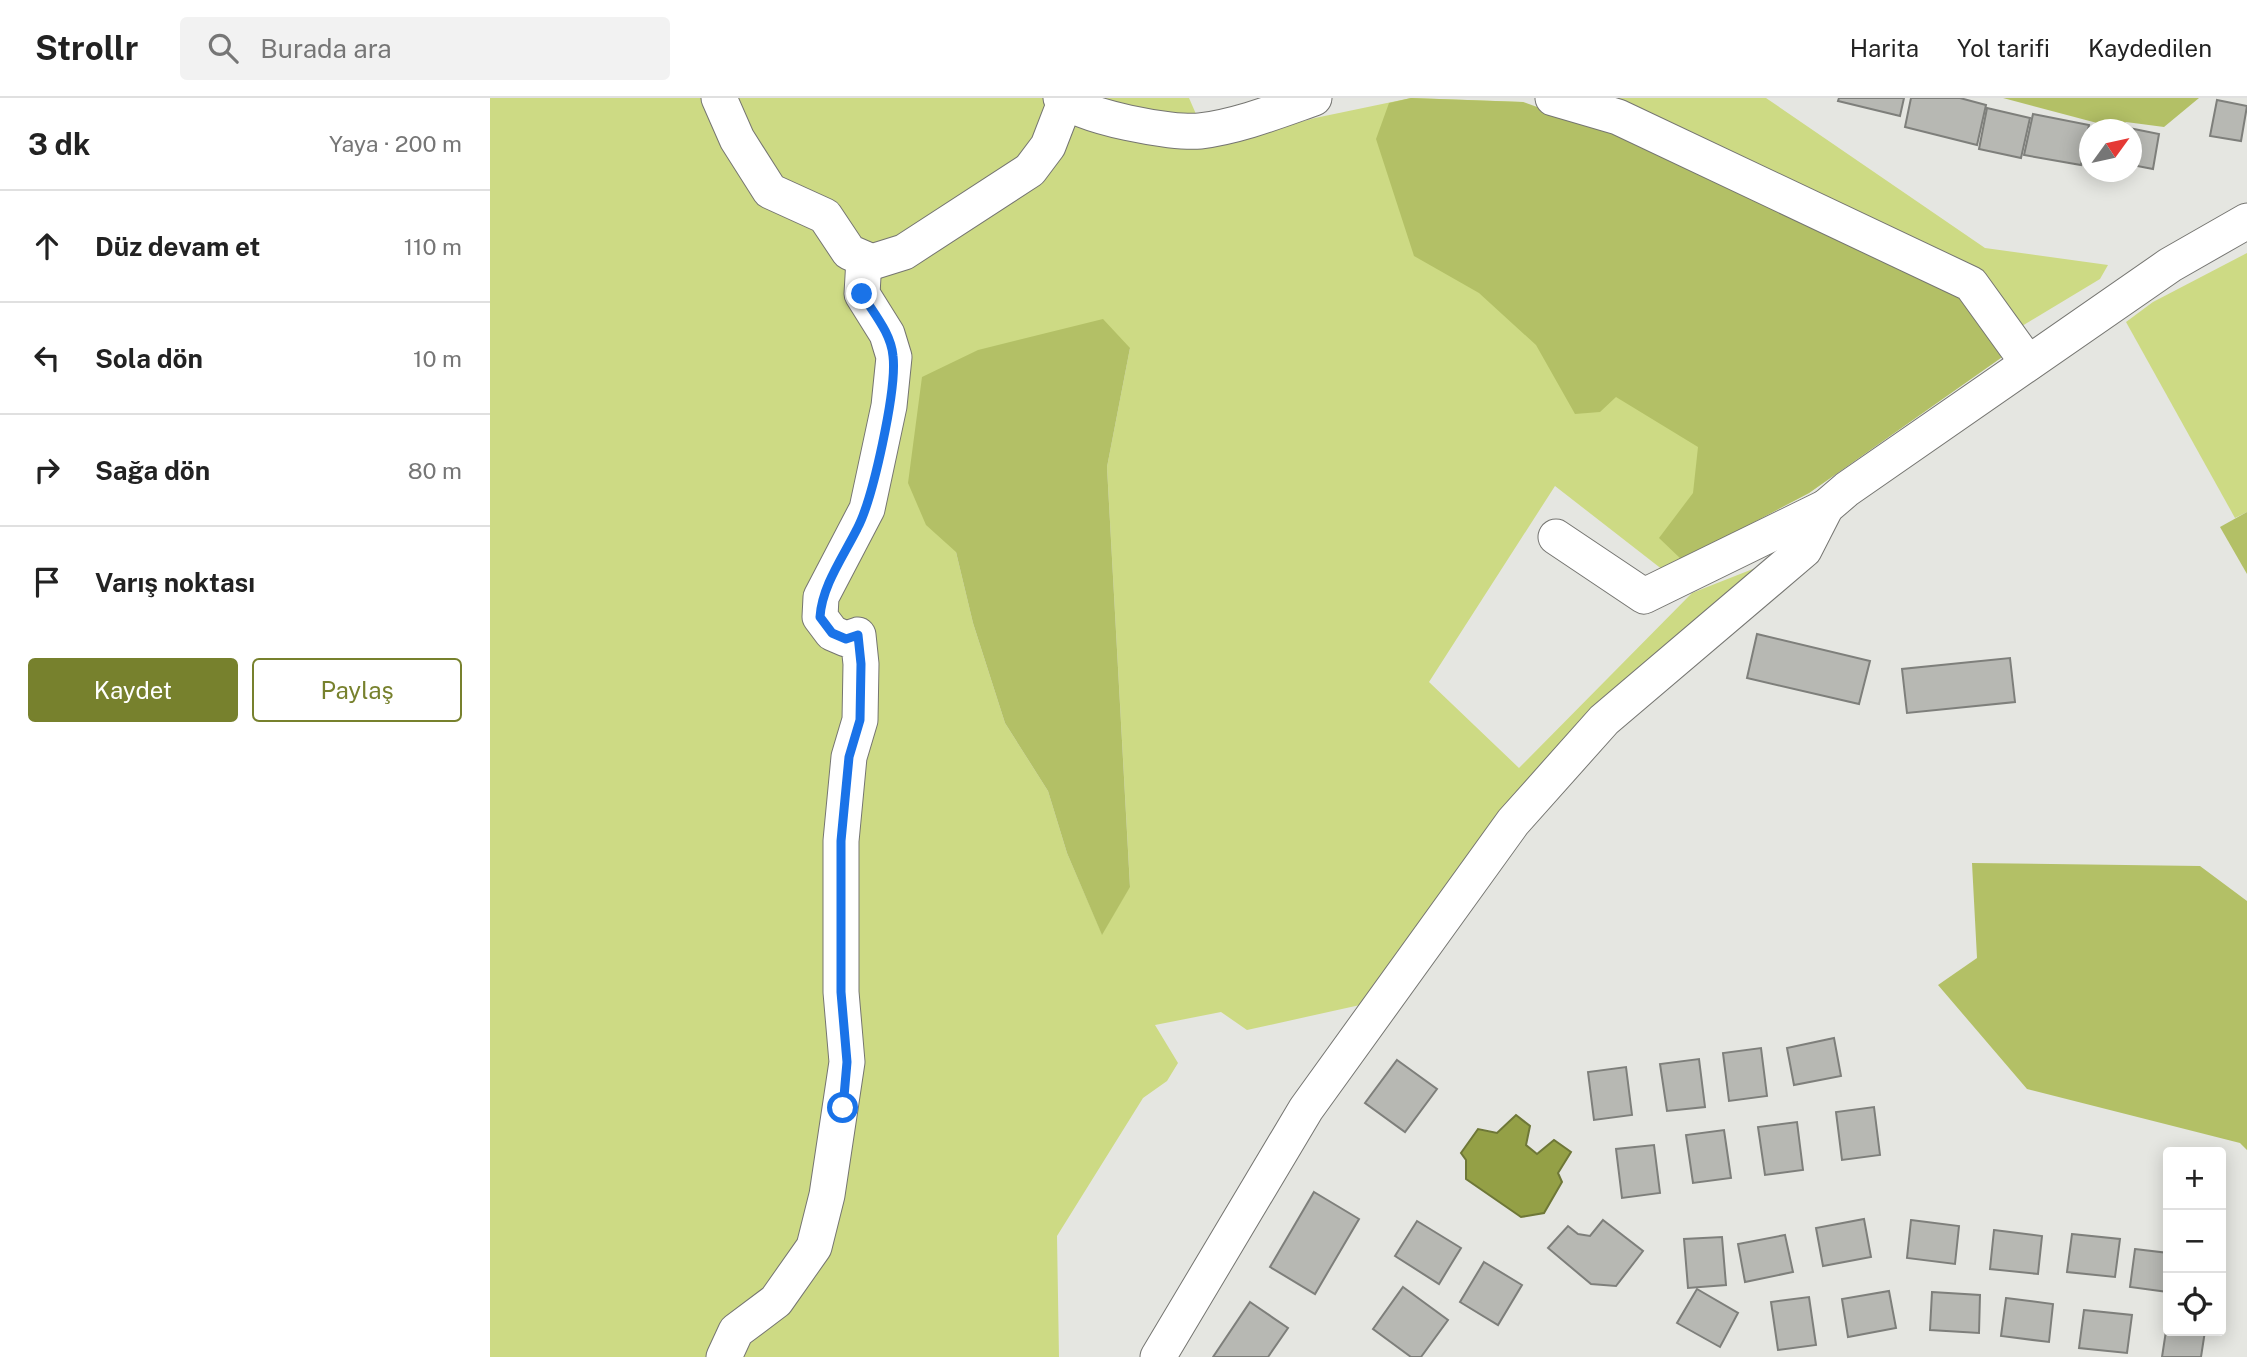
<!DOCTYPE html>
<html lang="tr">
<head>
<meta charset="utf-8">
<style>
  body { margin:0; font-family:"Public Sans",sans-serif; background:#f2f2f2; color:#222 }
  .controls { position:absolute; right:21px; bottom:21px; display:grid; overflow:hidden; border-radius:7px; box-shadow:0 4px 18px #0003 }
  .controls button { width:63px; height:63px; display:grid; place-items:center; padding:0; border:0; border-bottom:2px solid #e0e0e0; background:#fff; color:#222; font:35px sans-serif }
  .compass { position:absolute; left:1589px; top:21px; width:63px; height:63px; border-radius:50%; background:#fff; box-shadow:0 4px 18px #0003; rotate:57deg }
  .stop { position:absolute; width:21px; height:21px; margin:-16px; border:5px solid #1a73e8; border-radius:50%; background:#fff }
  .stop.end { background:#1a73e8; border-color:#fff; box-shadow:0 2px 7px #0008 }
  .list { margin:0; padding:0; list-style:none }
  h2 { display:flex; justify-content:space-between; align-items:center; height:91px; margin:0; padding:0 28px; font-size:30px }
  h2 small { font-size:23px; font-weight:400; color:#767676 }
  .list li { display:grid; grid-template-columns:46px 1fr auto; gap:21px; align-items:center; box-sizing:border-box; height:112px; padding:0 28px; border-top:2px solid #e0e0e0 }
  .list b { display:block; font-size:26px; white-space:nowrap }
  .list em { font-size:23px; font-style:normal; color:#767676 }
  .actions { display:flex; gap:14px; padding:21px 28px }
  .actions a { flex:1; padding:16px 0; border:2px solid #77812d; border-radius:7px; text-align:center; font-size:24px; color:#77812d }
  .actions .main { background:#77812d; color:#fff }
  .icon { flex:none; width:38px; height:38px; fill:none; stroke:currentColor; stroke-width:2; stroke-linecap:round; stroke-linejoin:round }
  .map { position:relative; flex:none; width:1757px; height:1259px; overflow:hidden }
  header { display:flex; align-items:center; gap:42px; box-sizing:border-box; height:98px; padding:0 35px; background:#fff; border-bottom:2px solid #e0e0e0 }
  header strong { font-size:33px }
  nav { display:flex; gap:38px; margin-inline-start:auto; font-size:24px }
  .search { width:490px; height:63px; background:#f2f2f2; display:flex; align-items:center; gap:18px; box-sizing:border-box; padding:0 24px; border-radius:7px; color:#767676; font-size:26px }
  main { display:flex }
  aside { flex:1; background:#fff }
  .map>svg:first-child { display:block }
  .green { fill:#cdda84; fill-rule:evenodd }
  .forest { fill:#b3c066 }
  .water { fill:#94a046; stroke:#6e7737; stroke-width:2 }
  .building { fill:#b7b8b3; stroke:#7e7f7b; stroke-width:2 }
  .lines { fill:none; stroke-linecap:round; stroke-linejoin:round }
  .minor-casing { stroke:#757571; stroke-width:37 }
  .minor { stroke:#fff; stroke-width:35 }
  .route { stroke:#1a73e8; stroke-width:9 }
</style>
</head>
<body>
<header>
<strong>Strollr</strong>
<div class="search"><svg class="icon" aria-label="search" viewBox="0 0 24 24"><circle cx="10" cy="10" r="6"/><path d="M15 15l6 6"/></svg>Burada ara</div>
<nav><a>Harita</a><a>Yol tarifi</a><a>Kaydedilen</a></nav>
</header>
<main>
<aside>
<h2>3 dk<small>Yaya · 200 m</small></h2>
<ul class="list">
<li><svg class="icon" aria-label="ahead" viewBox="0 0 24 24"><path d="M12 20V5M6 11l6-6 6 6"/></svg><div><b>Düz devam et</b></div><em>110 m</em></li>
<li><svg class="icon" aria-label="left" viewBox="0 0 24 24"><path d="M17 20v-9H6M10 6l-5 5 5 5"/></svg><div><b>Sola dön</b></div><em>10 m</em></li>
<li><svg class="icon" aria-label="right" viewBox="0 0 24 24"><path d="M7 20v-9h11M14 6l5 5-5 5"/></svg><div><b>Sağa dön</b></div><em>80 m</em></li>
<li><svg class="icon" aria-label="arrive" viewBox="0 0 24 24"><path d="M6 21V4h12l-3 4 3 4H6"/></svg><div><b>Varış noktası</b></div></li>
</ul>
<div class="actions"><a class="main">Kaydet</a><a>Paylaş</a></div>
</aside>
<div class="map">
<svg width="1757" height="1259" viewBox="0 0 1757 1259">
  <rect width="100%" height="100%" fill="#e5e6e1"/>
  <g class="green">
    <path d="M0 0H699L720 48 825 20 921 0 1033 4 1515 257 1319 395 1173 472 1065 388 939 584 1029 670 1202 495 1273 467 1188 546 870 907 757 932 731 914 665 927 688 965 677 983 653 1000 567 1138 569 1259H0ZM640 250 617 369 640 788 612 836 577 755 558 693 515 625 483 525 466 454Z"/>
    <path d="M1126 0H1276L1495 150 1618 167 1610 181 1527 231 1450 158Z"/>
    <path d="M1757 155V414L1745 420 1636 224 1663 204Z"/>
  </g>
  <g class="forest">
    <path d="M921 0 1033 4 1172 54 1469 196 1515 257 1319 395 1192 462 1169 440 1203 395 1208 349 1126 299 1110 314 1085 316 1046 247 989 195 924 158 886 41 899 5Z"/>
    <path d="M1513 0H1709L1674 29 1636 24 1626 30Z"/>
    <path d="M613 221 640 250 617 369 640 789 612 837 577 755 558 693 515 625 483 525 466 454 436 427 418 385 432 279 488 252Z"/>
    <path d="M1757 414V476L1730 429Z"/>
    <path d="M1482 765 1710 768 1757 803V1052L1750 1045 1537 991 1448 887 1487 860Z"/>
  </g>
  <path class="water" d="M1026 1017 1040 1028 1036 1047 1047 1056 1064 1042 1081 1054 1068 1075 1072 1084 1054 1115 1031 1119 976 1081V1062L971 1055 988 1031 1007 1035Z"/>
  <g class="building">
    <path d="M1349 0H1414L1410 18 1348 3Z"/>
    <path d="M1421 0H1470L1496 7 1487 47 1415 29Z"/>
    <path d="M1727 2 1757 8 1751 43 1720 38Z"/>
    <path d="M1497 10 1540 20 1531 60 1489 51Z"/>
    <path d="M1543 16 1599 27 1591 67 1534 57Z"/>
    <path d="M1639 30 1669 36 1663 71 1642 67V32Z"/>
    <path d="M1267 536 1380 563 1369 606 1257 580Z"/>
    <path d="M1520 560 1525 604 1417 615 1412 571Z"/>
    <path d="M1344 940 1351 978 1304 987 1297 950Z"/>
    <path d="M1271 950 1277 998 1239 1003 1233 955Z"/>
    <path d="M1209 961 1215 1009 1177 1013 1170 966Z"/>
    <path d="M907 962 947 991 915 1034 875 1005Z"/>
    <path d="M1136 969 1142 1017 1104 1022 1098 974Z"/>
    <path d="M1384 1009 1390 1057 1352 1062 1346 1014Z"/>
    <path d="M1307 1024 1313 1072 1275 1077 1268 1029Z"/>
    <path d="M1234 1032 1241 1080 1203 1085 1196 1037Z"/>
    <path d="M1164 1047 1170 1095 1132 1100 1126 1051Z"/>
    <path d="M824 1094 869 1121 825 1196 780 1169Z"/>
    <path d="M1374 1121 1381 1159 1333 1168 1326 1130Z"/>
    <path d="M1113 1122 1153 1153 1126 1188 1101 1186 1058 1150 1078 1128 1088 1136 1100 1138Z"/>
    <path d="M1421 1122 1469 1128 1465 1166 1417 1160Z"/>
    <path d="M927 1123 971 1150 949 1186 905 1158Z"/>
    <path d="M1504 1132 1552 1138 1548 1176 1500 1171Z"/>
    <path d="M1582 1136 1630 1141 1625 1179 1577 1174Z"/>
    <path d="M1295 1137 1303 1174 1255 1184 1248 1146Z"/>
    <path d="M1232 1139 1236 1187 1198 1190 1194 1141Z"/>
    <path d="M1645 1151 1678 1155V1194L1640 1189Z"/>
    <path d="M994 1164 1032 1187 1008 1227 970 1204Z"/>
    <path d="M913 1189 958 1222 931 1259H921L883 1231Z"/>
    <path d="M1207 1191 1248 1215 1230 1249 1187 1225Z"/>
    <path d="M1399 1193 1406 1230 1358 1239 1352 1201Z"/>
    <path d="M1442 1194 1490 1197 1489 1235 1440 1232Z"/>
    <path d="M1319 1199 1326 1247 1288 1252 1281 1204Z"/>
    <path d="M1516 1200 1563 1206 1559 1244 1511 1238Z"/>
    <path d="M760 1204 798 1230 778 1259H723Z"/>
    <path d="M1594 1212 1642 1217 1637 1255 1589 1250Z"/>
    <path d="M1678 1220V1233H1715L1711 1259H1672Z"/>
  </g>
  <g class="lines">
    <g class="minor-casing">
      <g id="minor">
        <path d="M229 0 247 41 280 93 335 118 359 154 382 164 414 154 540 72 558 48 575 4"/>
        <path d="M571 0C592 19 682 36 710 33 749 28 787 13 824 0"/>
        <path d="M1063 0 1128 19 1481 186 1538 265"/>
        <path d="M1066 439 1154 498 1336 409"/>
        <path d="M234 1259 246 1233 286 1203 324 1149 337 1097 357 964 351 894V743L359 659 370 622 371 566 368 537 356 541 342 535 330 519 331 499 377 411 399 308 404 259 397 236 372 196 374 161"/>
        <path d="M668 1259 816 1011 1023 724 1114 622 1314 452 1336 409 1357 391 1680 167 1757 123"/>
      </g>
    </g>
    <use href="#minor" class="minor"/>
  </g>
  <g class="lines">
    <path class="route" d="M353 1010 357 964 351 894V743L359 659 370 622 371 566 368 537 356 541 342 535 330 519C332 488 353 459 367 431 383 401 407 291 403 258 401 235 384 216 372 196"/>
  </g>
</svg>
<div class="controls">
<button>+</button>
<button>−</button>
<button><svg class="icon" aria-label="locate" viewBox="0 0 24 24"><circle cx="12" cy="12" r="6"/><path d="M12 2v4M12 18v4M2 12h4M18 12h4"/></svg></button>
</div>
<svg class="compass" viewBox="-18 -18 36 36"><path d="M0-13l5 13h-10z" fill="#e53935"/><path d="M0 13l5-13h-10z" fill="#767676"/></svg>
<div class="stop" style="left:353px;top:1010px"></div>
<div class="stop end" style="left:372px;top:196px"></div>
</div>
</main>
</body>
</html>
